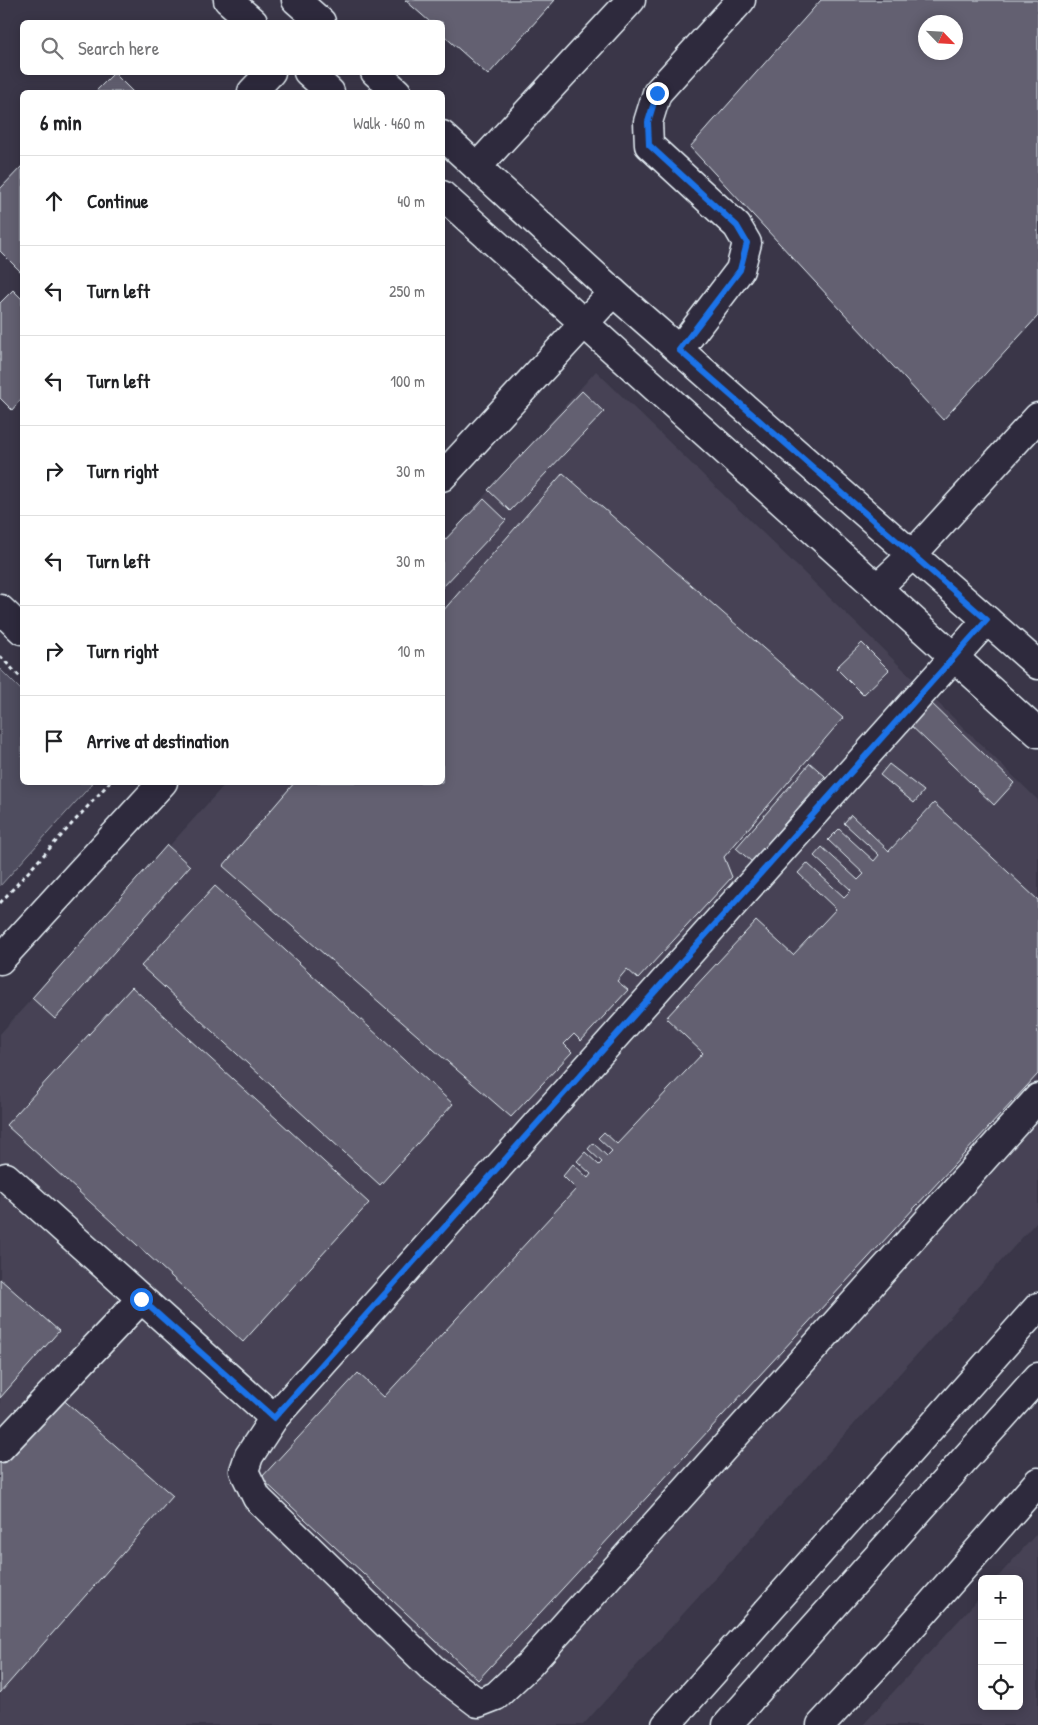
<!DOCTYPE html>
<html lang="en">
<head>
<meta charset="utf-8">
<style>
  body { margin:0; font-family:"Patrick Hand",sans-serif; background:#f2f2f2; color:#202124 }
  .controls { position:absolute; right:15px; bottom:15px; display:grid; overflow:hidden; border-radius:8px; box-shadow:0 2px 12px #0003 }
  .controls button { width:45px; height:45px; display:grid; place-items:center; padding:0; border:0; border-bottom:1px solid #e0e0e0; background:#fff; color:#202124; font:25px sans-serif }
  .compass { position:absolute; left:918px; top:15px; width:45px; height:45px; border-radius:50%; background:#fff; box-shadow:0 2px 12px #0003; rotate:115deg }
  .stop { position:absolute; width:15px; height:15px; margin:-11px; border:4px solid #1a73e8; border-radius:50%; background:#fff }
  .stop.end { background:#1a73e8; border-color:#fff; box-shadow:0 1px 5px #0008 }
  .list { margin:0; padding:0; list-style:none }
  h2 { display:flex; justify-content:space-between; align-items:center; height:65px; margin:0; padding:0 20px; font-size:21px }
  h2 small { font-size:16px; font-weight:400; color:#757577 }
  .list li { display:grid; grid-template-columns:32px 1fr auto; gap:15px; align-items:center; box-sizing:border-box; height:90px; padding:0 20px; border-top:1px solid #e0e0e0 }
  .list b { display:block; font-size:19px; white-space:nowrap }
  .list em { font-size:16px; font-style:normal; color:#757577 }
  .icon { flex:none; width:28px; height:28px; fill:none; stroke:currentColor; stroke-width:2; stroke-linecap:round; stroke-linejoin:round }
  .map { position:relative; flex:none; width:1038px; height:1725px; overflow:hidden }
  .search { position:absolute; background:#fff; box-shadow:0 2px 12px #0003; left:20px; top:20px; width:425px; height:55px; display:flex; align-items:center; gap:12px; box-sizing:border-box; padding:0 18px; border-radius:8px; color:#757577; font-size:19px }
  .panel { position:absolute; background:#fff; box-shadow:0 2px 12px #0003; left:20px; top:90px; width:425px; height:695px; border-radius:8px }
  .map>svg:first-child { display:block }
  .built { fill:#464354 }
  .green { fill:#504e5f; stroke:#9ca0ac }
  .building { fill:#636171; stroke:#e8f1f8; fill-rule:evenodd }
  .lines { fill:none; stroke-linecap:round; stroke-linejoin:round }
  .minor-casing { stroke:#e8f1f8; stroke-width:31 }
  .path { stroke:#e8f1f8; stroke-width:3; stroke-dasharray:4 4; stroke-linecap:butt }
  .minor { stroke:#2f2a3d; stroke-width:28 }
  .route { stroke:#1a73e8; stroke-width:6 }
</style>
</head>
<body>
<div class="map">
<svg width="1038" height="1725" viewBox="0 0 1038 1725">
  <rect width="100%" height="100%" fill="#3a3648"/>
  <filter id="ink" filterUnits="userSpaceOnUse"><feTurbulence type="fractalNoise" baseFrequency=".02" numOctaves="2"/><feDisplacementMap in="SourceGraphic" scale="10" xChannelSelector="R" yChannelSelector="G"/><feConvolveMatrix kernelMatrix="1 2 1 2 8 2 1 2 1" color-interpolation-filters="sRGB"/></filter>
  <g filter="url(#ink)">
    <g class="built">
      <path d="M596 371 1038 800V1220L583 1725H0V1034L226 783 442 782 443 542Z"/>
      <path d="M1038 1532V1725H863L982 1595V1706H1019V1579H996Z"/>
    </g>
    <path class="green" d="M0 669 22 691V782L93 783 0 886Z"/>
    <g class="building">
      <path d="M405 0H555L488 75 442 34V22H430Z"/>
      <path d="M821 0H1038V316L943 420 690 147ZM926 22H956V52H926Z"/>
      <path d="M114 73 133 92H95Z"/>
      <path d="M22 166V273L0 251V189Z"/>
      <path d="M13 290 22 299V398L12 410 0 398V303Z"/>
      <path d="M582 391 604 412 510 511 488 490Z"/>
      <path d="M563 473 843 718 724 857 732 877 638 979 627 969 617 981 628 990 581 1041 574 1034 564 1044 572 1052 511 1117 223 866 295 782H442V612Z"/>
      <path d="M484 499 506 520 442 588V543Z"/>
      <path d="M862 643 889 670 863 695 836 668Z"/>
      <path d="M928 700 1014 783 994 805 907 722Z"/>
      <path d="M810 763 825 776 752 862 736 848Z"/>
      <path d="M889 764 924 791 914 803 880 775Z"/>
      <path d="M934 803 1038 900V1074L478 1680 261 1478 358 1373 384 1397 576 1189 563 1176 573 1164 588 1178 591 1174 577 1161 585 1152 599 1165 602 1162 588 1149 593 1143 607 1156 612 1151 598 1138 604 1132 617 1144 703 1053 666 1018 756 921 793 955 836 909 798 873 807 863 844 897 851 890 814 856 822 847 858 880 864 874 828 840 839 829 874 861 879 855 844 823 851 815 889 851Z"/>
      <path d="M167 845 190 866 55 1019 32 998Z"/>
      <path d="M215 886 453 1104 380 1185 141 966Z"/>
      <path d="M132 987 369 1203 243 1342 6 1125Z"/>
      <path d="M0 1279 59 1331 0 1398Z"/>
      <path d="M59 1396 173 1496 0 1693V1463Z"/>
    </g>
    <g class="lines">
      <g class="minor-casing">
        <g id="minor">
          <path d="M228 0 253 22"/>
          <path d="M296 0 321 22"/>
          <path d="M308 72 330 92"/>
          <path d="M375 72 397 92"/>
          <path d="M252 92 271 72"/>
          <path d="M442 135 613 292 1038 665"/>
          <path d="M477 167 631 0"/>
          <path d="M442 195 1038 733"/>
          <path d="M679 350 740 270 747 243 737 226 649 145 648 122 657 93 741 0"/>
          <path d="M442 477 613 292"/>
          <path d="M878 587 912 555 1038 417"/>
          <path d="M0 609 22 630"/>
          <path d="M987 620 274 1418 249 1456 244 1471 257 1498 433 1669 478 1703 496 1696 530 1664 1038 1098"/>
          <path d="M0 960 163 782"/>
          <path d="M6 1177 274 1418"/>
          <path d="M0 1448 141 1299"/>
          <path d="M666 1725 1038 1307"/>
          <path d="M727 1725 1038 1377"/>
          <path d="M821 1725 890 1651 1038 1482"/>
        </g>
      </g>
      <g class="path">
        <path d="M0 656 22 679"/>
        <path d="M0 903 110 782"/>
      </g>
      <use href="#minor" class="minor"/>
    </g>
  </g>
  <g class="lines" filter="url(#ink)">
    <path class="route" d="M141 1299 274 1418 987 620 679 350 740 270 747 243 737 226 649 145 648 122 657 93"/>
  </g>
</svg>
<div class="controls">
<button>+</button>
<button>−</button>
<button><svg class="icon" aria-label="locate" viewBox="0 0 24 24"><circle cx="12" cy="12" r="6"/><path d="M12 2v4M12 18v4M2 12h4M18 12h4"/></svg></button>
</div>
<svg class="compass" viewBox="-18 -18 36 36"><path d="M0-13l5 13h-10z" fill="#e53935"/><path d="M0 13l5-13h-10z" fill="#757577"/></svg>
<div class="stop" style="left:141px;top:1299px"></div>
<div class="stop end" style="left:657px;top:93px"></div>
<div class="search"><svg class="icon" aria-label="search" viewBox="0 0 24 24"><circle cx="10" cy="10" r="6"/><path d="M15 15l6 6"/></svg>Search here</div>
<section class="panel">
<h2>6 min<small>Walk · 460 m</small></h2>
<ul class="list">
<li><svg class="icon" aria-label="ahead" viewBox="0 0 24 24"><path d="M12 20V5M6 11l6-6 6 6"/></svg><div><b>Continue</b></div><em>40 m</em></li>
<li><svg class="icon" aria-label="left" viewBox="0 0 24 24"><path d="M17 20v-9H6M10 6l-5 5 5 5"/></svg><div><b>Turn left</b></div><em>250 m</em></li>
<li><svg class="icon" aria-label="left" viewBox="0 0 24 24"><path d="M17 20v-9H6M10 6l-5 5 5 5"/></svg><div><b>Turn left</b></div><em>100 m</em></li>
<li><svg class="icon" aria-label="right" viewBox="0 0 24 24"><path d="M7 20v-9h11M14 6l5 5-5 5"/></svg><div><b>Turn right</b></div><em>30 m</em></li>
<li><svg class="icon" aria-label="left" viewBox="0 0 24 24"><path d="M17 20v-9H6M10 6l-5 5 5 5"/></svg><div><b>Turn left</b></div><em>30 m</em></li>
<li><svg class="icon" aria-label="right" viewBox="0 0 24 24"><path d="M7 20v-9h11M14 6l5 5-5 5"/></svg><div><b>Turn right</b></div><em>10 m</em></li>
<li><svg class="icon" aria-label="arrive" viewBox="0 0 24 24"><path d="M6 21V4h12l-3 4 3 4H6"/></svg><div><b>Arrive at destination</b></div></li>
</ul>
</section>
</div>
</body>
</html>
